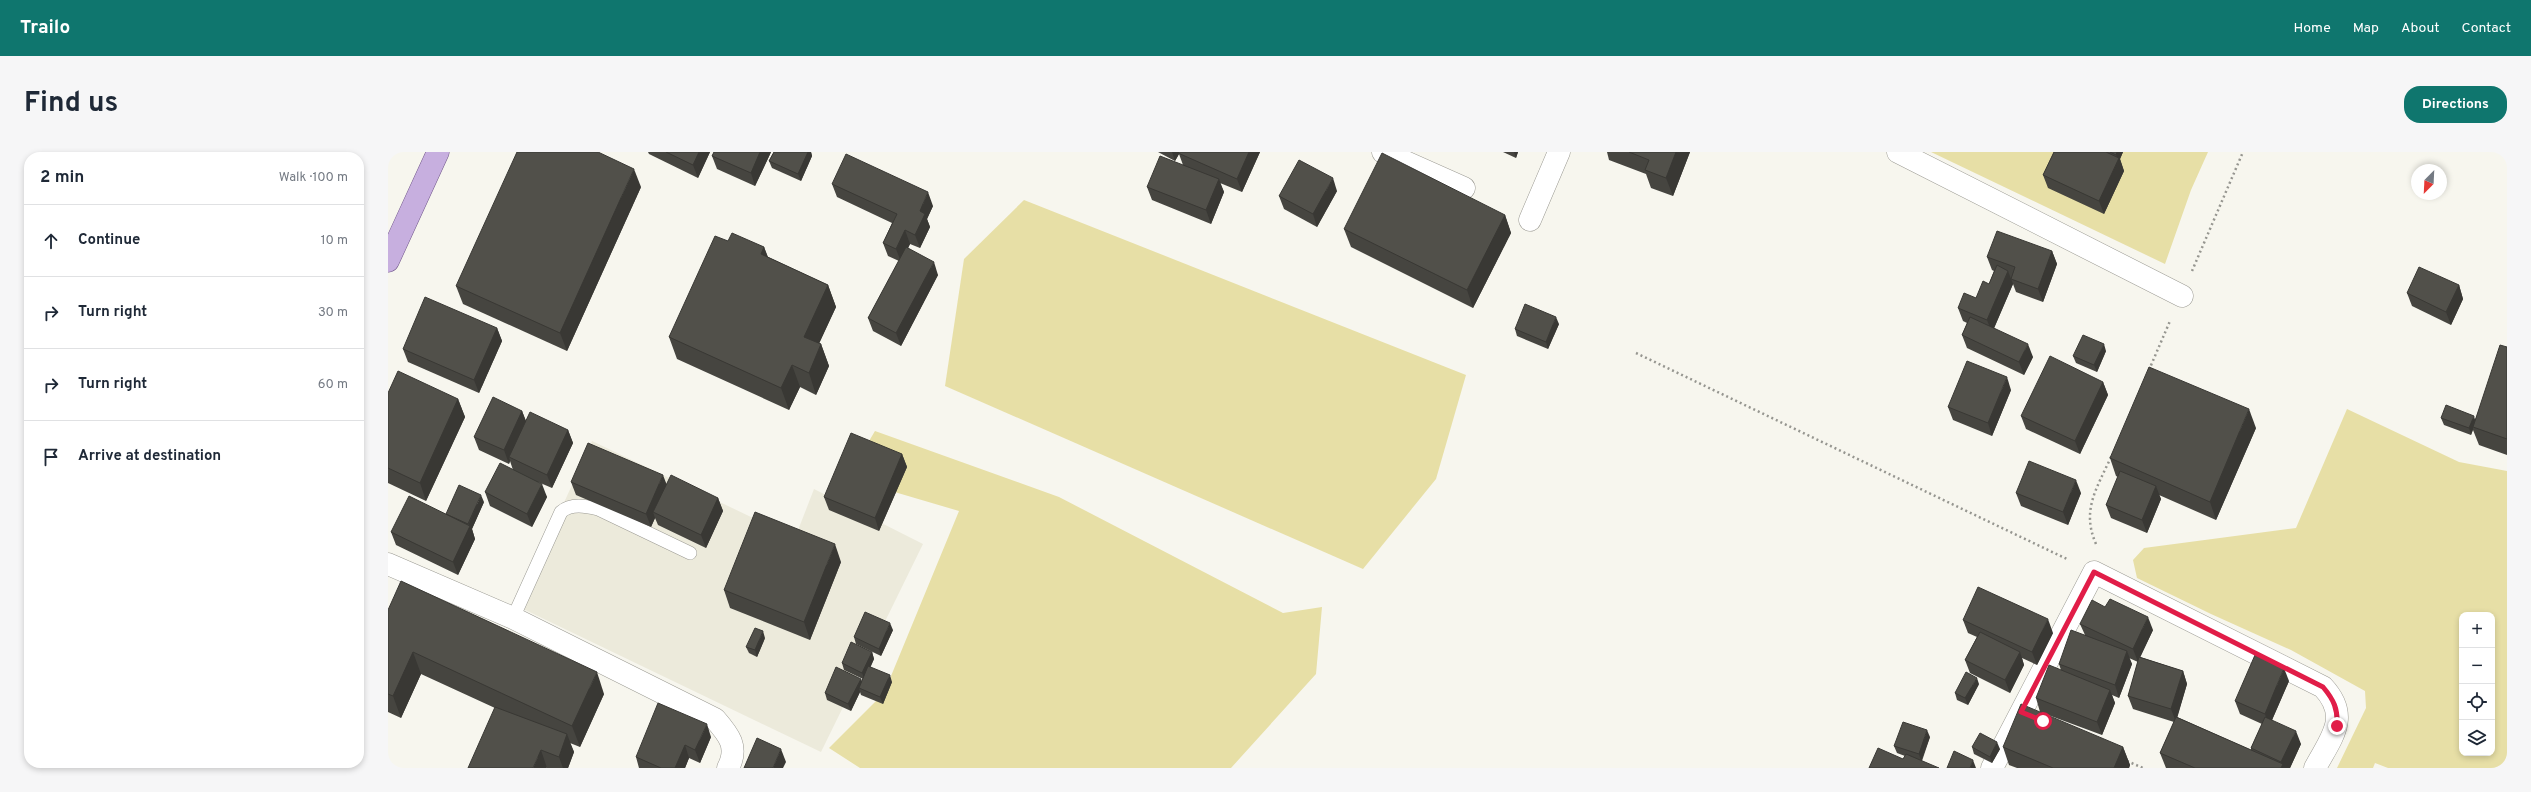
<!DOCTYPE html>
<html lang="en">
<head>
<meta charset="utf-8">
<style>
  body { margin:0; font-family:Overpass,sans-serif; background:#f6f6f7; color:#1f2937 }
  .controls { position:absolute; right:12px; bottom:12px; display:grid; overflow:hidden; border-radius:8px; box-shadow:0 2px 6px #0003 }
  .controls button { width:36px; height:36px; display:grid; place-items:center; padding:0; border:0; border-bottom:1px solid #e0e1e3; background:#fff; color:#1f2937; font:20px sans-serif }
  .compass { position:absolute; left:2023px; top:12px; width:36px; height:36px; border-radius:50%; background:#fff; box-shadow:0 2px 6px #0003; rotate:204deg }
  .stop { position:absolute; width:12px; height:12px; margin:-9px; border:3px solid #e11d48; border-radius:50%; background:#fff }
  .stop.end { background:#e11d48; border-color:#fff; box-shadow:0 1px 4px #0008 }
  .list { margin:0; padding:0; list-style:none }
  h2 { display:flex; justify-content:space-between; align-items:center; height:52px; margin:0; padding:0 16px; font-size:17px }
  h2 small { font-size:13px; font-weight:400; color:#747a83 }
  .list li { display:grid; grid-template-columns:26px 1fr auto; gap:12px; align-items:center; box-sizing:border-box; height:72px; padding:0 16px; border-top:1px solid #e0e1e3 }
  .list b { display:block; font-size:15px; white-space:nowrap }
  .list em { font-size:13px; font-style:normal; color:#747a83 }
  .icon { flex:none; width:22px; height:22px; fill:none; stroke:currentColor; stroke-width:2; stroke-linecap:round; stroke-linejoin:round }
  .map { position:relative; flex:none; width:2119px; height:616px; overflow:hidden; border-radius:16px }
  header { display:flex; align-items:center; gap:24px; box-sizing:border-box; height:56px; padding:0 20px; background:#0f766e; color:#fff }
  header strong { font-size:19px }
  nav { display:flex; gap:22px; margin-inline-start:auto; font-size:14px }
  .intro { display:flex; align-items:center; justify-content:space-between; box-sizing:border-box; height:96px; padding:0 24px }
  h1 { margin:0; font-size:28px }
  .button { padding:10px 18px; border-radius:16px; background:#0f766e; color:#fff; font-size:14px; font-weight:700 }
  main { display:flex; gap:24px; padding:0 24px }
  aside { flex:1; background:#fff; border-radius:16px; box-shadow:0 2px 6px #0003 }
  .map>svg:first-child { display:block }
  .built { fill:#eceadb }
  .green { fill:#e7dfa6; fill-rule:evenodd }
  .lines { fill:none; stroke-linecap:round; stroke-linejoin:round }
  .lane-casing { stroke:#9b9a93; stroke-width:14 }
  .street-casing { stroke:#9b9a93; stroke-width:23 }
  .primary-casing { stroke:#705689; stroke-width:23 }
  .path { stroke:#969690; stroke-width:2.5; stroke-dasharray:2 3; stroke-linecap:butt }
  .lane { stroke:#fff; stroke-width:13 }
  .street { stroke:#fff; stroke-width:22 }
  .primary { stroke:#c7afdf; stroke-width:22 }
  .wall { fill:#464540 }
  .shaded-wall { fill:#393834 }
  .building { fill:#51504a; stroke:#393834 }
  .route { stroke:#e11d48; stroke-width:5 }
</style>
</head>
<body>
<header>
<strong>Trailo</strong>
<nav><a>Home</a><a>Map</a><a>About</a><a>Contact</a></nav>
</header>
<div class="intro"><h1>Find us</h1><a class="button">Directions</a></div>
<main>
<aside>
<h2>2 min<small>Walk · 100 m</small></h2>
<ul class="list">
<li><svg class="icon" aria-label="ahead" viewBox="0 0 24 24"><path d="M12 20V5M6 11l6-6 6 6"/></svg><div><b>Continue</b></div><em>10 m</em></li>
<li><svg class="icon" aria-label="right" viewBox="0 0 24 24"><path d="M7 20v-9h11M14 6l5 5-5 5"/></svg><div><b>Turn right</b></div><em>30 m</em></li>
<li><svg class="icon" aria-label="right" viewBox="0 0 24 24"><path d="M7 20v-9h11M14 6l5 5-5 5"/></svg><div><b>Turn right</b></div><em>60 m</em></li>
<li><svg class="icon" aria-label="arrive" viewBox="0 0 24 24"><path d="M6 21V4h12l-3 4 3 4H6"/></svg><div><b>Arrive at destination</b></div></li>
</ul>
</aside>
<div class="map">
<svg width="2119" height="616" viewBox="0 0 2119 616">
  <rect width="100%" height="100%" fill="#f7f6ee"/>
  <path class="built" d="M204 289 407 386 426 337 535 392 433 600 129 454Z"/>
  <g class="green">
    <path d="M1543 0H1820L1803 38 1777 112Z"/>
    <path d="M636 48 1078 223 1048 327 975 417 557 234 576 107Z"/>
    <path d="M1959 257 2071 310 2119 319V616H2000L1987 611 1985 616H1949L1978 556 1977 539 1903 498 1823 462 1749 426 1745 408 1756 396 1908 376ZM2074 463H2104V601H2074Z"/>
    <path d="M487 279 671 345 895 461 934 455 928 522 843 616H472L441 596 496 541 571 359 459 326Z"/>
  </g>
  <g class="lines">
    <g class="lane-casing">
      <path id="lane" d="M125 466 173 360C183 351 198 354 210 357L302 401"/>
    </g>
    <g class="street-casing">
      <g id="street">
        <path d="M995 0 1076 36"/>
        <path d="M1510 0 1794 144"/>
        <path d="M1142 68 1171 0"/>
        <path d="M0 412 125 466 327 567C341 583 351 595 340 616"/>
        <path d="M1604 616 1706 420 1935 535C1963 565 1943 586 1927 616"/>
      </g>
    </g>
    <g class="primary-casing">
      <path id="primary" d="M0 109 50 0"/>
    </g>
    <g class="path">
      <path d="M1804 119 1855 0"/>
      <path d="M1248 201 1681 408"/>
      <path d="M1761 218 1782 169"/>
      <path d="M1708 392C1693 358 1709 336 1723 305"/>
      <path d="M1739 609 1755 616"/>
    </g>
    <use href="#lane" class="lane"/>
    <use href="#street" class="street"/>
    <use href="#primary" class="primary"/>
  </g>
  <g class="wall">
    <path d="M260 0H322L310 26 261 2Z"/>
    <path d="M326 0H383L367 34 329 17 324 4Z"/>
    <path d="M386 0H423L424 4 413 29 384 16 381 9Z"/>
    <path d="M770 0H872L854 40 832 31 836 40 823 72 764 48 759 35 795 13 791 2 787 9Z"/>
    <path d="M1115 0H1130L1128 6Z"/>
    <path d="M1219 0H1302L1285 44 1263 36 1258 22 1221 8Z"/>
    <path d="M1666 0H1735L1732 7 1736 19 1716 62 1660 36 1655 23Z"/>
    <path d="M444 32 545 54 539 67 542 75 532 96 522 92 520 96 550 123 513 194 485 179 480 166 511 109 500 104 495 91 504 71 449 45Z"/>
    <path d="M253 35 179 199 75 152 68 134Z"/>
    <path d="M949 39 929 75 896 57 891 44Z"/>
    <path d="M1117 63 1123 81 1085 156 963 95 956 77Z"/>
    <path d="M340 89 376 95 380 105 440 133 448 155 431 191 433 192 441 214 428 243 412 235 401 258 289 207 281 185Z"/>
    <path d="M1664 99 1669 112 1655 150 1628 140 1625 132 1606 176 1645 205 1636 223 1579 196 1574 183 1579 171 1575 169 1570 156 1588 146 1601 132 1606 119 1604 118 1599 105Z"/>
    <path d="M2071 133 2075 147 2063 173 2024 154 2019 141Z"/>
    <path d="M1171 172 1160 197 1129 184 1127 177Z"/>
    <path d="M109 176 114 189 91 241 20 210 15 197Z"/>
    <path d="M2119 195V303L2091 293 2085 278 2083 283 2056 273 2053 266 2087 268Z"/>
    <path d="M1718 199 1709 220 1688 211 1685 204Z"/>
    <path d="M1715 230 1720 243 1692 302 1638 277 1633 264Z"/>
    <path d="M1623 238 1604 284 1565 268 1560 255Z"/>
    <path d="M0 241 70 247 77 265 38 349 0 331Z"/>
    <path d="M134 259 138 269 180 278 185 291 164 336 150 330 159 345 144 375 102 354 97 340 125 318 122 309 121 312 91 298 86 285Z"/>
    <path d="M1868 276 1828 368 1771 343 1773 347 1759 381 1723 366 1718 353 1730 325 1728 324 1722 306Z"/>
    <path d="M514 302 519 315 491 379 441 358 436 345Z"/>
    <path d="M183 330 278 332 330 346 335 359 318 396 270 373 267 366 263 375 188 343Z"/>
    <path d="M1628 341H1693L1680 373 1633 354Z"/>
    <path d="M96 350 84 377 87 387 70 423 8 393 3 380Z"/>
    <path d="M453 410 422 488 342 456 336 438Z"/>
    <path d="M0 458 216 542 192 595 182 591 186 600 180 616H159L107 556 33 522 13 566 0 560Z"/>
    <path d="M1575 468 1665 481 1649 513 1634 506 1636 513 1622 541 1582 521 1577 508 1589 485 1580 481Z"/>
    <path d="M1692 472 1765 478 1752 505 1795 519 1799 532 1789 565 1863 598V596L1874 572 1852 562 1847 549 1901 529 1884 568 1913 592 1902 616H1778L1772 601 1786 570 1745 557 1740 544 1750 510 1741 506 1744 512 1731 546 1724 543 1727 551 1714 583 1652 560 1648 546 1673 518 1671 512 1697 483Z"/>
    <path d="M505 478 493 504 468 492 466 485Z"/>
    <path d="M377 486 369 505 361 501 358 495Z"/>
    <path d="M484 500 486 507 482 515 504 530 495 552 473 543 472 540 463 559 439 548 437 541 473 527 474 530 475 527 456 518 454 511Z"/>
    <path d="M1591 532 1580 553 1569 548 1567 541Z"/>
    <path d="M323 585 312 611 301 606 297 616H251L248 605Z"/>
    <path d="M1542 585 1534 609 1515 607 1517 604 1509 601 1506 594Z"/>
    <path d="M1584 595 1612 597 1604 611 1586 602Z"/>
    <path d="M1615 595H1735L1742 613 1741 616H1629L1621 613Z"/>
  </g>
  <g class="shaded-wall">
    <path d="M311 0H322L310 26 305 13Z"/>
    <path d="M372 0H383L367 34 363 21Z"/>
    <path d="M420 0H423L424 4 413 29 410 22Z"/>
    <path d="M784 0H792L790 1 791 2 787 9Z"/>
    <path d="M861 0H872L854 40 849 27Z"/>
    <path d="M1126 0H1130L1128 6Z"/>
    <path d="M1288 0H1302L1285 44 1278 26Z"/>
    <path d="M1729 0H1735L1732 7 1736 19 1716 62 1711 49 1730 9 1728 3Z"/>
    <path d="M246 17 253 35 179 199 172 181Z"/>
    <path d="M945 26 949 39 929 75 925 62Z"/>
    <path d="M831 27 836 40 823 72 818 58Z"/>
    <path d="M540 40 545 54 539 67 542 75 532 96 527 83 532 59Z"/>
    <path d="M1117 63 1123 81 1085 156 1079 138Z"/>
    <path d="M517 78 522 92 513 110 508 97Z"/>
    <path d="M376 95 384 117 373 102Z"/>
    <path d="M1664 99 1669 112 1655 150 1650 137Z"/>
    <path d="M546 110 550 123 513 194 508 181Z"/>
    <path d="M1620 119 1625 132 1604 181 1599 168Z"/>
    <path d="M440 133 448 155 424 207 416 185Z"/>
    <path d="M2071 133 2075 147 2063 173 2058 160Z"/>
    <path d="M1168 165 1171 172 1160 197 1158 190Z"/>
    <path d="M109 176 114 189 91 241 86 228Z"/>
    <path d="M433 192 441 214 428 243 421 221Z"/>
    <path d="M1640 192 1645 205 1636 223 1631 210Z"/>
    <path d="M1716 192 1718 199 1709 220 1706 213Z"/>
    <path d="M404 213 412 235 401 258 393 236Z"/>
    <path d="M1619 225 1623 238 1604 284 1600 271Z"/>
    <path d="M1715 230 1720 243 1692 302 1687 289Z"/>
    <path d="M70 247 77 265 38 349 32 331Z"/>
    <path d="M1861 257 1868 276 1828 368 1822 350Z"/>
    <path d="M134 259 139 272 121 305 122 309 121 312 116 298Z"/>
    <path d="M2086 264 2088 271 2085 275V277L2083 283 2081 276Z"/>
    <path d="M180 278 185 291 164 336 159 323Z"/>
    <path d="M514 302 519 315 491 379 487 366Z"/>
    <path d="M275 323 280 336 265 360 267 366 263 375 258 362Z"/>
    <path d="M1688 328 1693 341 1680 373 1675 360Z"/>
    <path d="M154 332 159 345 144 375 139 362Z"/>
    <path d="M1768 334 1773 347 1759 381 1754 368Z"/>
    <path d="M93 343 96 350 84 377 87 387 70 423 65 410Z"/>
    <path d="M330 346 335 359 318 396 313 383Z"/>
    <path d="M447 392 453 410 422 488 416 470Z"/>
    <path d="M1760 465 1765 478 1750 510 1745 497Z"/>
    <path d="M1660 467 1665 481 1649 513 1644 500Z"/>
    <path d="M502 471 505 478 493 504 491 497Z"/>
    <path d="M375 479 377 486 369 505 367 498Z"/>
    <path d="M1739 499 1744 512 1731 546 1727 533Z"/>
    <path d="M25 500 33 522 13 566 5 544Z"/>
    <path d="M484 500 486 507 477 528 474 521Z"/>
    <path d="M1632 500 1636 513 1622 541 1617 528Z"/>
    <path d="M1896 516 1901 529 1881 575 1877 562Z"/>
    <path d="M1795 519 1799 532 1788 570 1783 557Z"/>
    <path d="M209 520 216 542 192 595 184 574Z"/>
    <path d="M502 523 504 530 495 552 492 545Z"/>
    <path d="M1589 526 1591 532 1580 553 1577 546Z"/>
    <path d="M473 527 475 534 471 536 472 540 463 559 460 552Z"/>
    <path d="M1722 538 1727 551 1714 583 1709 570Z"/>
    <path d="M319 572 323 585 312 611 307 598Z"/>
    <path d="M1539 578 1542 585 1533 609 1531 602Z"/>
    <path d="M1908 579 1913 592 1902 616H1893L1894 613 1893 610Z"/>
    <path d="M179 582 186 600 180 616H175L171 605Z"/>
    <path d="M1609 590 1612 597 1604 611 1602 605Z"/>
    <path d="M297 593 301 606 297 616H287Z"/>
    <path d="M1735 595 1742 613 1741 616H1726Z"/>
    <path d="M393 597 398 610 395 616H385Z"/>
    <path d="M153 598 159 616H145Z"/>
    <path d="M1585 608 1588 616H1582Z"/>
  </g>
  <g class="building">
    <path d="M129 0H210L246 17 172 181 68 134Z"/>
    <path d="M278 0H311L305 13Z"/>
    <path d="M326 0H372L363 21 324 4Z"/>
    <path d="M386 0H420L410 22 381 9Z"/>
    <path d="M791 0H861L849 27 790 1Z"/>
    <path d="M1241 0H1288L1278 26 1257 18 1261 8Z"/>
    <path d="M1666 0H1718L1731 6 1711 49 1655 23Z"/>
    <path d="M1722 0H1729L1728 3Z"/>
    <path d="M994 1 1117 63 1079 138 956 77Z"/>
    <path d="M458 2 540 40 532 59 537 62 527 83 517 78 508 97 495 91 509 62 444 32Z"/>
    <path d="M772 4 831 27 818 58 759 35Z"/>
    <path d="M911 8 945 26 925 62 891 44Z"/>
    <path d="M1609 79 1664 99 1650 137 1623 127 1627 115 1599 105Z"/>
    <path d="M344 81 376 95 373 102 440 133 416 185 433 192 421 221 404 213 393 236 281 185 327 84 340 89Z"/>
    <path d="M518 95 546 110 508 181 480 166Z"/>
    <path d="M1609 113 1620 119 1599 168 1570 156 1576 141 1588 146 1595 129 1601 132Z"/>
    <path d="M2031 115 2071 133 2058 160 2019 141Z"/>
    <path d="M37 145 109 176 86 228 15 197Z"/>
    <path d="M1137 152 1168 165 1158 190 1127 177Z"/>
    <path d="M1582 165 1640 192 1631 210 1574 183Z"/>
    <path d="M1695 183 1716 192 1706 213 1685 204Z"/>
    <path d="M2112 193 2119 195V287L2085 275Z"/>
    <path d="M1662 204 1715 230 1687 289 1633 264Z"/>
    <path d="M1579 209 1619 225 1600 271 1560 255Z"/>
    <path d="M1761 215 1861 257 1822 350 1722 306Z"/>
    <path d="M10 219 70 247 32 331 0 316V241Z"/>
    <path d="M105 245 134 259 116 298 86 285Z"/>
    <path d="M2058 253 2086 264 2081 276 2053 266Z"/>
    <path d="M142 260 180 278 159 323 121 305Z"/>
    <path d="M463 281 514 302 487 366 436 345Z"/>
    <path d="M200 291 275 323 258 362 183 330Z"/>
    <path d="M1641 309 1688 328 1675 360 1628 341Z"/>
    <path d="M112 311 154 332 139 362 97 340Z"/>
    <path d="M1732 319 1768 334 1754 368 1718 353Z"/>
    <path d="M283 323 330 346 313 383 265 360Z"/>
    <path d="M71 333 93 343 80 372 58 362Z"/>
    <path d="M21 344 82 374 65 410 3 380Z"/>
    <path d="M367 360 447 392 416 470 336 438Z"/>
    <path d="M13 429 209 520 184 574 25 500 5 544 0 542V458Z"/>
    <path d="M1590 435 1660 467 1644 500 1575 468Z"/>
    <path d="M1722 447 1760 465 1745 497 1692 472 1704 448 1717 455Z"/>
    <path d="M477 460 502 471 491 497 466 485Z"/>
    <path d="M367 476 375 479 367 498 358 495Z"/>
    <path d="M1683 478 1739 499 1727 533 1671 512Z"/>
    <path d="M1592 480 1632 500 1617 528 1577 508Z"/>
    <path d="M463 490 484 500 474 521 454 511Z"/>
    <path d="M1867 503 1896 516 1877 562 1847 549Z"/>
    <path d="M1751 505 1795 519 1783 557 1740 544Z"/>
    <path d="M1661 513 1722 538 1709 570 1648 546Z"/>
    <path d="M480 514 502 523 492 545 471 536Z"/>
    <path d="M448 515 473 527 460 552 437 541Z"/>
    <path d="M1578 520 1589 526 1577 546 1567 541Z"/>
    <path d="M270 551 319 572 307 598 297 593 287 616H273L248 605Z"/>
    <path d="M1633 552 1735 595 1726 616H1665L1615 595Z"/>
    <path d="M107 555 179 582 171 605 153 598 145 616H80Z"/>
    <path d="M1788 565 1895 612 1893 616H1807L1772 601Z"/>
    <path d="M1877 565 1908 579 1893 610 1863 596Z"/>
    <path d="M1515 570 1539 578 1531 602 1506 594Z"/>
    <path d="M1592 581 1609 590 1602 605 1584 595Z"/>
    <path d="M369 586 393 597 385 616H356Z"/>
    <path d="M1490 596 1515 607 1518 602 1551 616H1481Z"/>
    <path d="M1566 599 1585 608 1582 616H1559Z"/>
  </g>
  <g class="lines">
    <path class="route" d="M1655 569 1633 560 1706 420 1935 535C1946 548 1950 557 1949 574"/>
  </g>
</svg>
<div class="controls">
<button>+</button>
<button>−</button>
<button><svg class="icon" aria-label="locate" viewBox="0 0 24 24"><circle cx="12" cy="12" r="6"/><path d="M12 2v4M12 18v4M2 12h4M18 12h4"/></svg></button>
<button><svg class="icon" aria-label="layers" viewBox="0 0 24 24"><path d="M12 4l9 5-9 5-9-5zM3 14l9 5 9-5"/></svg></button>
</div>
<svg class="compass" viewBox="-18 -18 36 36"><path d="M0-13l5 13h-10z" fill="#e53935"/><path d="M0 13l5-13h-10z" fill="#747a83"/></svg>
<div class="stop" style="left:1655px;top:569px"></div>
<div class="stop end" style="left:1949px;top:574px"></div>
</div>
</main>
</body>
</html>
